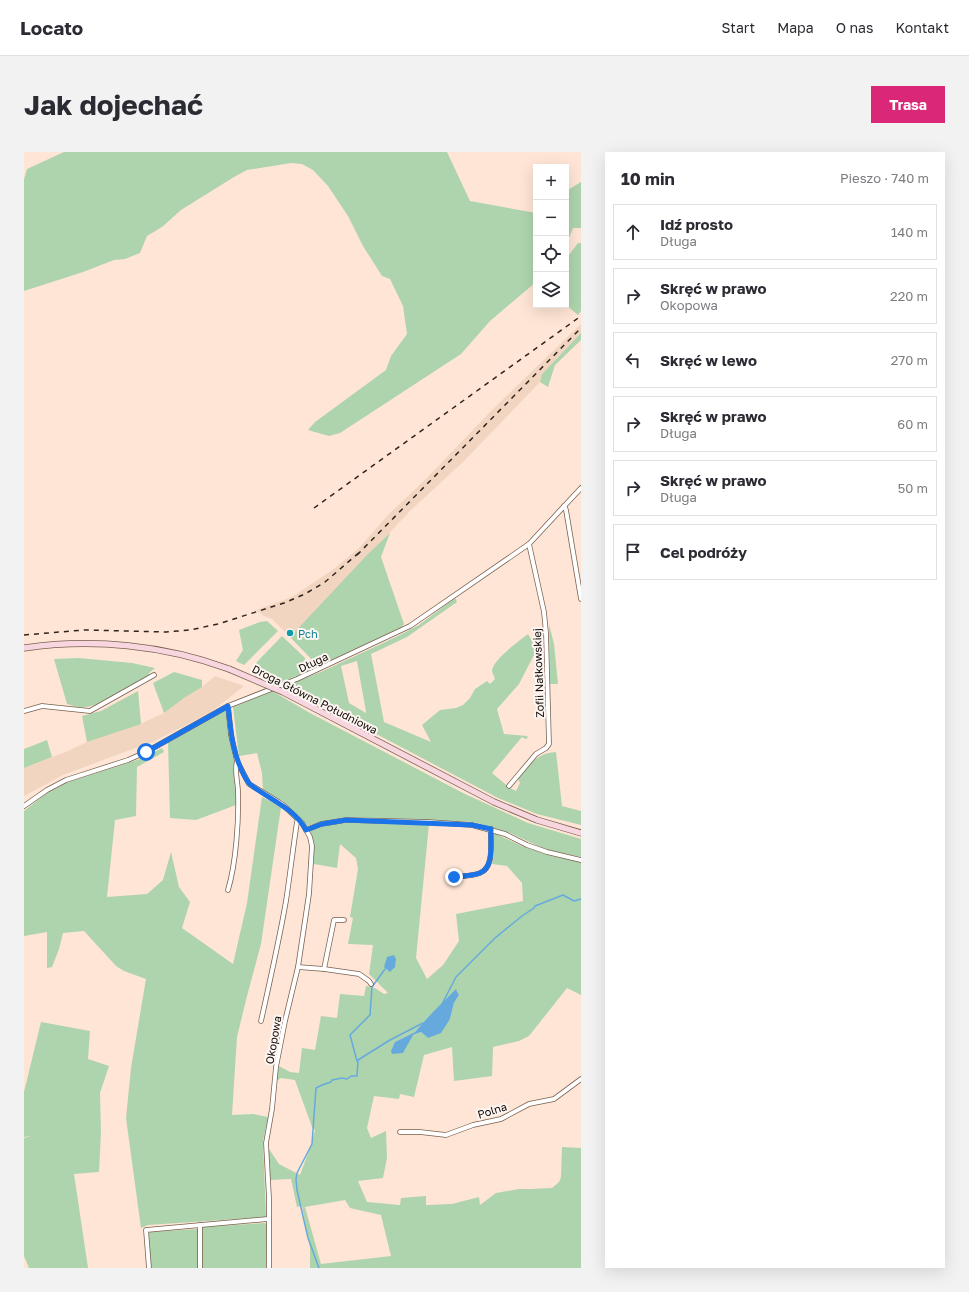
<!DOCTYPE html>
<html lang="pl">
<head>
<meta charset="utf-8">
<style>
  body { margin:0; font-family:"Golos Text",sans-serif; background:#f2f2f3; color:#2b2b33 }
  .controls { position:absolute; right:12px; top:12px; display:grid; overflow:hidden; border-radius:0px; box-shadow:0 4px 16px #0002 }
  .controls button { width:36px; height:36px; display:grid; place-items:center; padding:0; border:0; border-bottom:1px solid #e1e1e2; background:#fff; color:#2b2b33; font:20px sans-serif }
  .stop { position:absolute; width:12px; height:12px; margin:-9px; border:3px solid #1a73e8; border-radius:50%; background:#fff }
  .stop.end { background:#1a73e8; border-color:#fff; box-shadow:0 1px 4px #0008 }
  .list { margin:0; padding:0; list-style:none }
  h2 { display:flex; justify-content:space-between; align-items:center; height:52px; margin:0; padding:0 16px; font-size:17px }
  h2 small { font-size:13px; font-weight:400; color:#7c7c81 }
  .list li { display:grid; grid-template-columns:26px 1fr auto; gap:12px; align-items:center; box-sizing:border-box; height:56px; margin:0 8px 8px; padding:0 8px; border:1px solid #e1e1e2; border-radius:0px }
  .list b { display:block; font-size:15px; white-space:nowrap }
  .list p { margin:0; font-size:13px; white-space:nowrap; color:#7c7c81 }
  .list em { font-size:13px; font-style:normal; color:#7c7c81 }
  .icon { flex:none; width:22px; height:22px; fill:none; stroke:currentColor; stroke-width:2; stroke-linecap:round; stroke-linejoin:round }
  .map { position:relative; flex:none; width:557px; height:1116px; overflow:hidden; border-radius:0px }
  header { display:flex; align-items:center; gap:24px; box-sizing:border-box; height:56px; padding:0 20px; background:#fff; border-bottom:1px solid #e1e1e2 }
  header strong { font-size:19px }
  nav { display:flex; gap:22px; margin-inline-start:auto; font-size:14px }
  .intro { display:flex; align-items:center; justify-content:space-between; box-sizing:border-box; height:96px; padding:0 24px }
  h1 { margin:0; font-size:28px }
  .button { padding:10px 18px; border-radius:0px; background:#db2777; color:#fff; font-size:14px; font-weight:700 }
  main { display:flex; gap:24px; padding:0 24px }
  aside { flex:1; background:#fff; border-radius:0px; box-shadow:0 4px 16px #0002 }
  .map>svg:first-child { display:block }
  .built { fill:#f2d5c1 }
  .green { fill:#aed4ad; fill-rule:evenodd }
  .water { fill:#6ad }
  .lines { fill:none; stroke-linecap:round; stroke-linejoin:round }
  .stream { stroke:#6ad; stroke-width:1.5 }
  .street-casing { stroke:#79604e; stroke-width:5.5 }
  .secondary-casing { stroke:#79604e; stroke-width:7 }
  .street { stroke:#fff; stroke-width:4 }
  .secondary { stroke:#f7d6e0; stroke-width:5.5 }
  .rail { stroke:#2f241d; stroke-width:1.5; stroke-dasharray:5 5; stroke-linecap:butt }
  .secondary-bridge-casing { stroke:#79604e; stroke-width:7; stroke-linecap:butt }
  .secondary-bridge { stroke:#f7d6e0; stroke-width:5.5 }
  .route { stroke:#1a73e8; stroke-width:5 }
  .culture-dot { fill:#0f9aa8; stroke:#fdf6f2; stroke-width:1.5 }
  .labels { text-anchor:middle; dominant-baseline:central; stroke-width:4; stroke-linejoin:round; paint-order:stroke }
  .culture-label { font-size:11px; fill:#0d838f; stroke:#fdf6f2; text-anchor:start }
  .street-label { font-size:11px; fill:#120904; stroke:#fdf6f2 }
</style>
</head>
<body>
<header>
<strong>Locato</strong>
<nav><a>Start</a><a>Mapa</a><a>O nas</a><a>Kontakt</a></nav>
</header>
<div class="intro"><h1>Jak dojechać</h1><a class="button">Trasa</a></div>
<main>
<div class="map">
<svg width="557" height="1116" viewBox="0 0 557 1116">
  <rect width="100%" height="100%" fill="#fee5d5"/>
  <g class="built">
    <path d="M557 172V181L518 222V227L516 230 440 309 386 359 271 482 266 485 248 467 240 464 232 458 268 445 311 416 334 397 364 363 402 327 468 258Z"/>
    <path d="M191 524 220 534 187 560 133 588 39 623 0 644V616L44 599 63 590 116 572 140 561 160 546 178 535Z"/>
  </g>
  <g class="green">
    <path d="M40 0H423L446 49 512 61V130L466 169 437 202 316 281 305 284 284 278 291 270 362 218 367 204 383 182 379 154 366 127 358 124 339 94 324 64 304 34 289 18 278 12 267 11 223 18 210 25 157 58 138 75 123 84 116 101 101 107 90 108 59 120 0 139V27L3 17Z"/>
    <path d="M557 30V76H549L542 93V39Z"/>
    <path d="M554 91H557V159L554 163 542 153V107Z"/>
    <path d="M557 181V188L531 213 524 235 516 230 518 222Z"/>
    <path d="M366 381 357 405 380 472 377 476 314 507 299 512H292L266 485 344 402Z"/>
    <path d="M431 446 433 450 383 485 347 502 360 570 407 590 398 573 416 558 432 556 439 553 446 546 451 537 463 529 466 532 471 527C470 524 468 521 468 518 471 506 494 490 504 482L508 489 512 499 495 532 473 557 480 582 503 584 504 586 501 587 498 585 468 621 486 636 492 639 496 631 494 627C506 613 512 601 532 600L538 654 557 659V673L513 662 474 646 261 534 299 519 374 484 395 473ZM333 509 342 560V561L325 551 317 514Z"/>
    <path d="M243 469 254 479 220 513 212 509 219 498 215 478 236 470Z"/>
    <path d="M525 472 530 492 534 532H526Z"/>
    <path d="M258 484 280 505 289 517 258 530 228 515Z"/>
    <path d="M55 506 108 511 131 516 125 521V524C110 533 79 553 62 555 55 556 50 554 43 552L30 507Z"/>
    <path d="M150 520 178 528V535L160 546 140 561 129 531Z"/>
    <path d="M114 539 117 572 63 590 58 564 77 559Z"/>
    <path d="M248 539 286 561 439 641 504 671 557 687V705L523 698 486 681 450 670 323 665 299 669 283 674 258 648 257 649 239 639 238 621 233 601 215 604 209 555Z"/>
    <path d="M201 558 203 561 206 586 211 609 209 615 213 639 212 653 172 668 146 666 144 590Z"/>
    <path d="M23 588 28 605 0 616V597Z"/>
    <path d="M138 596 140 600 113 615 112 664 91 668 83 745 123 742 139 728 147 700 155 735 166 750 158 776 209 812 223 751 238 645 257 655 237 792 223 844 213 885 208 963 229 962 244 965 239 989 242 1065 124 1073 117 1076 102 966 107 916 122 827 100 819 92 814 60 779 39 781 35 797 28 815 23 816V780L0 784V659L23 641 44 630 116 607Z"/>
    <path d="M338 670 405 672 392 806 403 827 419 813 435 789 432 762 499 749 498 731 483 714 468 712 470 702V681L498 694 527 704 557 710V843L543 836 505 884 495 889 469 895 468 924 430 929 428 895 400 903 390 945 376 942 375 947 350 944 343 976 347 986 362 979 363 1006 359 1026 334 1029 343 1050 376 1053 377 1046 402 1044V1053L428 1052 455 1045 456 1053 472 1041 495 1037H507L528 1036 535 1030 537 1025 538 995 557 996V1116H286V1096L278 1054 273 1055 267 1027 245 1028 243 994 255 1012 276 1023 288 991 291 978 288 975 271 928 257 926 252 929 255 914 266 920 275 921 278 896 291 898 297 864 313 866 316 842 340 844 342 834 351 836 360 842 364 841 345 822 349 793 324 792 329 766 326 765 334 717 332 706 316 692 313 716 290 712V690L286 679C303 672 320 671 338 670ZM433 838 435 843 430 851 426 867 404 886 397 880 371 890 391 880 406 863ZM321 1048 326 1056 357 1063 367 1104 297 1112 281 1055Z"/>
    <path d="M17 870 66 879 64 907 85 914 76 941 77 980 75 1020 50 1022 64 1116H5L0 1104V986L7 984 0 985V940Z"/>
    <path d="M241 1071 243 1073 242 1116H178L177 1077 179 1075Z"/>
    <path d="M174 1077V1116H127L124 1080Z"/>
  </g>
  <g class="water">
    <path d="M370 803 372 807 371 815 366 820 360 815 363 805Z"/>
    <path d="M432 837 435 843 430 851 426 867 417 881 404 886 397 880 389 883 379 901 368 902 367 899 371 890 391 880 406 863Z"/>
  </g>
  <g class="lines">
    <g class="stream">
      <path d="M418 852 432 825 471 786 498 764 510 756 511 754 539 743 550 749 557 747"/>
      <path d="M333 909 326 883 346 863 348 835 361 817"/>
      <path d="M295 1116 284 1086 273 1038 272 1027 273 1021 288 992 292 936 298 933 307 930 308 928 318 926 323 927 327 924H333L334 908 366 888 399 871"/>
    </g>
    <g class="street-casing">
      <g id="street">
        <path d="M540 354 542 358 557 447"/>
        <path d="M204 554 207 583 213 609 225 632 258 652 278 671 286 685 288 694 285 742 274 815 261 869 252 915 248 957 242 991 245 1046V1116"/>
        <path d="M0 559 18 554 66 559 130 523"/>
        <path d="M485 634 512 602 522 596 525 592 522 481 520 460 505 392"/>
        <path d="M0 654 23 638 42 628 104 608 122 600 204 554 273 527 386 474 505 392 557 336"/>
        <path d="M282 678 297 672 322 668 404 670 448 673 481 682 503 693 523 700 557 708"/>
        <path d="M431 725C438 724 449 724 456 721 471 715 466 690 467 677"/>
        <path d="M204 738C212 711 215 668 214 640 214 630 210 619 213 609"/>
        <path d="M274 815 300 817 335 822 345 829 347 832"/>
        <path d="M300 817 310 768H320"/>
        <path d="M237 869C246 829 255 789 262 749 266 723 269 696 273 670L274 668"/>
        <path d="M376 980H396L422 983 449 973 477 967 505 952 530 947 557 927"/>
        <path d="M176 1073V1116"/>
        <path d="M125 1116 122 1078 244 1067"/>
      </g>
    </g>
    <g class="secondary-casing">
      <g id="secondary">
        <path d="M0 496C69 486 140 493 205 517"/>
        <path d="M259 540 470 650 513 668 557 681"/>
      </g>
    </g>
    <use href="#street" class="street"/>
    <use href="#secondary" class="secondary"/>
    <g class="rail">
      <path d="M290 356 557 164"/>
      <path d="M333 403 557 176"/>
      <path d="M0 483 60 478 142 480 166 478 194 472 260 451 281 442 301 430 337 399"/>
    </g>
    <g class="secondary-bridge-casing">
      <path id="secondary-bridge" d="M205 517 259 540"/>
    </g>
    <use href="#secondary-bridge" class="secondary-bridge"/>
  </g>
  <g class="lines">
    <path class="route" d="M122 600 204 554C207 580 208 600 220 623 222 627 224 631 227 633 246 648 269 655 282 678L298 672 322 668 448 673 467 677C466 690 471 715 456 721 448 724 438 724 430 725"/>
  </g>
  <circle class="culture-dot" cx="266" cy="481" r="4"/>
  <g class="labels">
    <g class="culture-label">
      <text x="274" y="481">Pch</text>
    </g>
    <g class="street-label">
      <text transform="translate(289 510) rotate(-25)">Długa</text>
      <text transform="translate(514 521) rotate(-92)">Zofii Nałkowskiej</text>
      <text transform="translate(291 547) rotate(27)">Droga Główna Południowa</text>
      <text transform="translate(249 888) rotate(-80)">Okopowa</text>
      <text transform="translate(468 958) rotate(-17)">Polna</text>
    </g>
  </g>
</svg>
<div class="controls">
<button>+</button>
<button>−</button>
<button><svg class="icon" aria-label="locate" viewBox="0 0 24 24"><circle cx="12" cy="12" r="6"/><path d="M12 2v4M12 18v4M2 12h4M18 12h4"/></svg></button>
<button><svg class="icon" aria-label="layers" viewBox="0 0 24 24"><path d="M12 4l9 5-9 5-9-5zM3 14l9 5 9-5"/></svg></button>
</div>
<div class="stop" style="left:122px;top:600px"></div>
<div class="stop end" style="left:430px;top:725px"></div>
</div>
<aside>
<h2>10 min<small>Pieszo · 740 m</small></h2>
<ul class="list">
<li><svg class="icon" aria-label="ahead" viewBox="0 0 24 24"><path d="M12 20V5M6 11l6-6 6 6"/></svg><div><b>Idź prosto</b><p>Długa</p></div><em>140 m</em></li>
<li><svg class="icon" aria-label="right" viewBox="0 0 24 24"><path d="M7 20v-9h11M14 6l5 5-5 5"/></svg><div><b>Skręć w prawo</b><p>Okopowa</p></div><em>220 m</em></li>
<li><svg class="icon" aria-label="left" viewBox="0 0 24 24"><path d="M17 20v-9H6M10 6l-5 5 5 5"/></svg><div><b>Skręć w lewo</b></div><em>270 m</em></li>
<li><svg class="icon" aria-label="right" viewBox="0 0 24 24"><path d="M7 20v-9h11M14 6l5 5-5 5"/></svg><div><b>Skręć w prawo</b><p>Długa</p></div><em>60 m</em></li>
<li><svg class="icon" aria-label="right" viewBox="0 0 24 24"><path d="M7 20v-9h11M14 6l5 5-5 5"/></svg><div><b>Skręć w prawo</b><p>Długa</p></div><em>50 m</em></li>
<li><svg class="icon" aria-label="arrive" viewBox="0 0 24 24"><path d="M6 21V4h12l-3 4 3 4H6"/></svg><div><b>Cel podróży</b></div></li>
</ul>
</aside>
</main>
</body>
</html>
